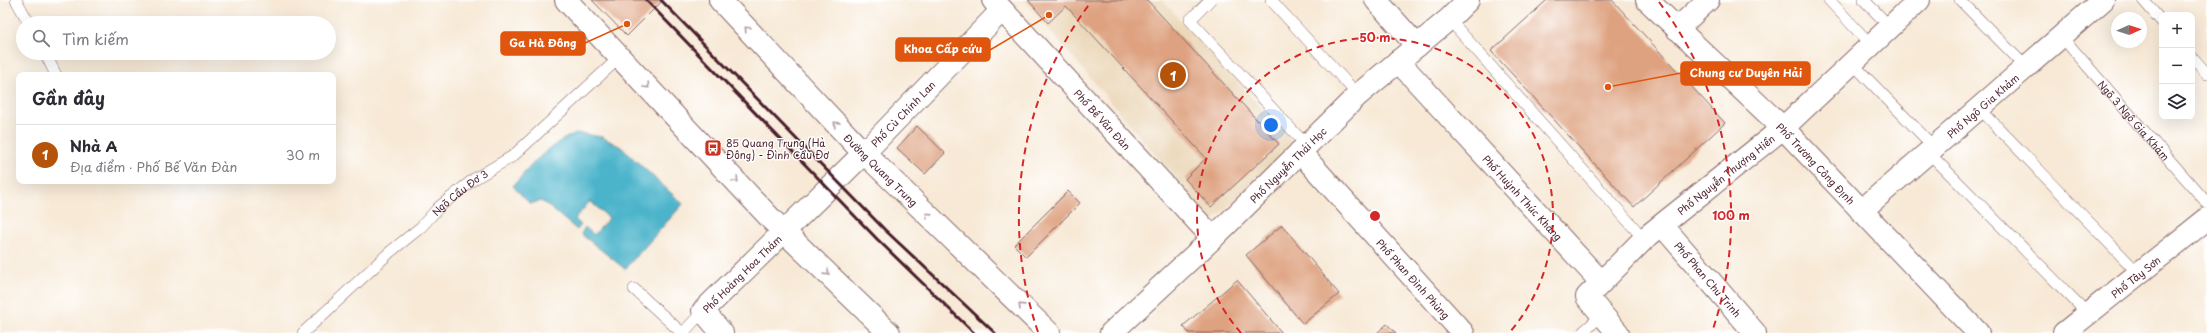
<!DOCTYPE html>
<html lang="vi">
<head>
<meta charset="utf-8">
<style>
  body { margin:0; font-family:"Playpen Sans",sans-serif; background:#f7f7f7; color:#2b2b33 }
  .controls { position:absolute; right:12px; top:12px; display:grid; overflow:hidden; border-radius:8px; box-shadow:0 4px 16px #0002 }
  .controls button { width:36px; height:36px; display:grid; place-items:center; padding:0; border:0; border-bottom:1px solid #e1e1e2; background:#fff; color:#2b2b33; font:20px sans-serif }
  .compass { position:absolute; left:2111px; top:12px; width:36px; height:36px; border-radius:50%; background:#fff; box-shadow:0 4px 16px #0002; rotate:87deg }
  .you { position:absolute; left:1271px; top:125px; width:14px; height:14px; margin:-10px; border:3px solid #fff; border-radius:50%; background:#1a73e8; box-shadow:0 0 0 6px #1a73e833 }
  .badge { display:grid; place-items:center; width:26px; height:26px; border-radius:50%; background:#b45309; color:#fff; font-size:13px; font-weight:700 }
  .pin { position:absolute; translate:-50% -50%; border:2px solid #fff; box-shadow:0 1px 4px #0006 }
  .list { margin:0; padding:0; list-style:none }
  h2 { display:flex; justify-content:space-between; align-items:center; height:52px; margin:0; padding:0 16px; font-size:17px }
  h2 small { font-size:13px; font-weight:400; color:#7c7c81 }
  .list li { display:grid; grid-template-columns:26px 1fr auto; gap:12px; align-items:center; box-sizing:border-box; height:60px; padding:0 16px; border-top:1px solid #e1e1e2 }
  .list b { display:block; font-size:15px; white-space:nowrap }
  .list p { margin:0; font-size:13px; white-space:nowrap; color:#7c7c81 }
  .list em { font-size:13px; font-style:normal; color:#7c7c81 }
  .icon { flex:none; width:22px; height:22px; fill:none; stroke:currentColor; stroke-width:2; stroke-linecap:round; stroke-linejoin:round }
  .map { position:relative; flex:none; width:2207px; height:333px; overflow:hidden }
  .search { position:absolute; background:#fff; box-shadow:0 4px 16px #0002; left:16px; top:16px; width:320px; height:44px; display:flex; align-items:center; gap:10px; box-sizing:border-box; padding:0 14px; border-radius:22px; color:#7c7c81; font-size:15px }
  .panel { position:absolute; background:#fff; box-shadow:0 4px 16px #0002; left:16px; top:72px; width:320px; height:112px; border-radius:8px }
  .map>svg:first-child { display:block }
  .built { fill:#ebd8ba }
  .water { fill:#4bb4ca; stroke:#4a6a7a }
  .building { fill:#dea280 }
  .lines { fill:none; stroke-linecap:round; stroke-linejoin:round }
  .lane-casing { stroke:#876667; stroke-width:12 }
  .street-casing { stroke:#876667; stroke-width:24 }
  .highway-casing { stroke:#876667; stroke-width:24 }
  .lane { stroke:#fff; stroke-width:11 }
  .street { stroke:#fff; stroke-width:22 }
  .highway { stroke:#fff; stroke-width:22 }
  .rail { stroke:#4a1f2b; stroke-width:3 }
  .oneway { stroke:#ae9aa0 }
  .ring { fill:none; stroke:#d62828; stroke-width:2; stroke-dasharray:7 5 }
  .labels { text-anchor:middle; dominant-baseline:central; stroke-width:3; stroke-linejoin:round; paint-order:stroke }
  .street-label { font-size:10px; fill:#4a1f2b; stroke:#fff }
  .poi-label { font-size:10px; fill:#4a1f2b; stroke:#fff; text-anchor:start }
  .centre { fill:#d62828; stroke:#fff; stroke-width:2 }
  .ring-label { font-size:12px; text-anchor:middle; font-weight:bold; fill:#d62828; stroke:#fff; stroke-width:3; stroke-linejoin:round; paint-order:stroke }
  .leader { fill:none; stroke:#e0560e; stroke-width:1.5 }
  .callout-dot { fill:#e0560e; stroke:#fff; stroke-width:1.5 }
  .callout { fill:#e0560e; stroke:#e0560e; stroke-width:1.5 }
  .callout-label { font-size:11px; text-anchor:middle; font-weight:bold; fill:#fff }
</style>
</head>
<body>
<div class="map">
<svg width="2207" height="333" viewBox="0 0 2207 333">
  <rect width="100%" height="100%" fill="#fff"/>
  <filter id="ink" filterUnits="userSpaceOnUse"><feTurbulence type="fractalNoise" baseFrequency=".025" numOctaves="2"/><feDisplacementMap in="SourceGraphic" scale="8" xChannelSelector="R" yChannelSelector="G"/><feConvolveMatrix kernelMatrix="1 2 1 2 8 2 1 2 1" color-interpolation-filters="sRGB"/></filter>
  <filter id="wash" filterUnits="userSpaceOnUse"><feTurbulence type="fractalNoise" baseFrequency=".012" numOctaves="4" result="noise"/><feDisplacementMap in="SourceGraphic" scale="16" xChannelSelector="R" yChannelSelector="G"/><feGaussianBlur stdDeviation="0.9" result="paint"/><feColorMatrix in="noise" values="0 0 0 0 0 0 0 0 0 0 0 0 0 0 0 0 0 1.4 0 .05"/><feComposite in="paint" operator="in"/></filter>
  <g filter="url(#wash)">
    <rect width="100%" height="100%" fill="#f7e9d6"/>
    <path class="built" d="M1024 0H1162L1297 147 1212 221Z"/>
    <path class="water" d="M578 133 602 137 621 147 683 204 625 269 581 234 585 227 594 235 609 218 590 201 575 219 581 225 577 230 547 205 541 201 530 204 513 186C532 164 550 142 578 133Z"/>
    <g id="blocks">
      <g class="building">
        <path d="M592 0H663L627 36Z"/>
        <path d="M1028 0H1147L1279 144 1211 207 1185 179 1206 158 1066 6 1048 23Z"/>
        <path d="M1547 0H1612L1725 123 1634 207 1491 51Z"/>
        <path d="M917 126 945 153 925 174 897 148Z"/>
        <path d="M1068 191 1080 203 1026 257 1014 245Z"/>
        <path d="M1282 225 1339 294 1303 324 1246 255Z"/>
        <path d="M1237 280 1282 333H1189L1183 326Z"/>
        <path d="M1387 324 1396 333H1377Z"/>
      </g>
    </g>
  </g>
  <g filter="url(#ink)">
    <use href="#blocks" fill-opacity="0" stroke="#876667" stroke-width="1"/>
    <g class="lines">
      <g class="lane-casing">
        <g id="lane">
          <path d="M16 0 29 23"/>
          <path d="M1210 0 1190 20 1307 146"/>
          <path d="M1271 0 1358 95"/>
          <path d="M1829 0 1871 45"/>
          <path d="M1864 0 1890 27"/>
          <path d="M1960 0 2027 68"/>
          <path d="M2143 0 2162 22"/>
          <path d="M1449 19 1644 239"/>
          <path id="s1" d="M2062 37 2207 203"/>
          <path d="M45 53 56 75"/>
          <path d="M2192 57 2207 74"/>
          <path d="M1852 63 1934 147"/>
          <path d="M1980 109 2138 273"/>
          <path d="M1929 153 2088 314"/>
          <path d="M634 289 682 333"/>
          <path id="s2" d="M303 333 390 252 421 227 439 207 474 179 513 156 620 57"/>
          <path d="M683 333 703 311"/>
          <path d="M1582 333 1602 315"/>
        </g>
      </g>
      <g class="street-casing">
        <g id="street">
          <path id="s3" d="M993 0 1213 238"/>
          <path d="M1376 0 1417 46"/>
          <path id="s4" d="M1647 0 1783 128 1978 333"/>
          <path d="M1677 29 1708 0"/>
          <path id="s5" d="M1398 61 1601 282"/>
          <path id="s6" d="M1300 152 1463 333"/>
          <path id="s7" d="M1861 211 2103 0"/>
          <path id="s8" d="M1662 225 1755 333"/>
          <path id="s9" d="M722 333 703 311 864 153 1002 10"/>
          <path id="s10" d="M1111 333 1213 238 1358 95 1449 19 1468 0"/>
          <path id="s11" d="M1618 333 1587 297 1644 239 1783 128 1919 0"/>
          <path id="s12" d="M2064 333 2207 219"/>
        </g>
      </g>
      <g class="highway-casing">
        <g id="highway">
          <path d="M566 0 773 221 889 333"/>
          <path id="s13" d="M720 0 856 145 1049 333"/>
        </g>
      </g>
      <use href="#lane" class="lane"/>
      <use href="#street" class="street"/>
      <use href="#highway" class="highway"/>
      <g class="rail">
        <path d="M646 0 877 239 974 333"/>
        <path d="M661 0 885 230 995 333"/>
      </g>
    </g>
    <defs><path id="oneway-chevron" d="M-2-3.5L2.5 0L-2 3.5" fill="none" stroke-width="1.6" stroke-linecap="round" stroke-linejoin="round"/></defs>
    <g class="oneway">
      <use href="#oneway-chevron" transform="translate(747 29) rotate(-133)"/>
      <use href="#oneway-chevron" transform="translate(647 86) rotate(47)"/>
      <use href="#oneway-chevron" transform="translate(836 124) rotate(-133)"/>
      <use href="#oneway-chevron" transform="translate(736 180) rotate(47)"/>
      <use href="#oneway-chevron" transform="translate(928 215) rotate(-136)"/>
      <use href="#oneway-chevron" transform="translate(827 273) rotate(44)"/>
      <use href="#oneway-chevron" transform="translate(1021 306) rotate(-136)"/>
    </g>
  </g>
  <g class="ring">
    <path d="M1241 333A178 178 0 1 1 1509 333"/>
    <path d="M1038 332A356 356 0 0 1 1091 2M1659 2A356 356 0 0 1 1712 332"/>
  </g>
  <defs>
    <g id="bus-square" transform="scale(0.9)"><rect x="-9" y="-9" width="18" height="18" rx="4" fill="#c8321e" stroke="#fff"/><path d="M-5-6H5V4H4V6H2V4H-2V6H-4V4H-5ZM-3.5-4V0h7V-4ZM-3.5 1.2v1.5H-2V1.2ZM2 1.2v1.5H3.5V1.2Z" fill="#fff"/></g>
  </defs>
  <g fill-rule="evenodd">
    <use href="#bus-square" x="713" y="148"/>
  </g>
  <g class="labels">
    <g class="street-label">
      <text stroke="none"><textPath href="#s7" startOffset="161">Phố Ngô Gia Khảm</textPath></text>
      <text stroke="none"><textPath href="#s9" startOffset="310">Phố Cù Chính Lan</textPath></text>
      <text stroke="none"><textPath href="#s3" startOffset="162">Phố Bế Văn Đàn</textPath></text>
      <text stroke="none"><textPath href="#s1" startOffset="110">Ngõ 3 Ngô Gia Khảm</textPath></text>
      <text stroke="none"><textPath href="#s4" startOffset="235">Phố Trương Công Định</textPath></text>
      <text stroke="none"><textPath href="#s10" startOffset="244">Phố Nguyễn Thái Học</textPath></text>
      <text stroke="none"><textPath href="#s13" startOffset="234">Đường Quang Trung</textPath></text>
      <text stroke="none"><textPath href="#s11" startOffset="233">Phố Nguyễn Thượng Hiền</textPath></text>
      <text stroke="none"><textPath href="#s2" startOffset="211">Ngõ Cầu Đơ 3</textPath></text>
      <text stroke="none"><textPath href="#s5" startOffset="185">Phố Huỳnh Thúc Kháng</textPath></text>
      <text stroke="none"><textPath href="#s9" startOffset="83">Phố Hoàng Hoa Thám</textPath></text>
      <text stroke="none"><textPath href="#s12" startOffset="91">Phố Tây Sơn</textPath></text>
      <text stroke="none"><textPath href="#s6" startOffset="170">Phố Phan Đình Phùng</textPath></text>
      <text stroke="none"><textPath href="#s8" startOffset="71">Phố Phan Chu Trinh</textPath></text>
    </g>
    <g class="poi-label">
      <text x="726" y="142">85 Quang Trung (Hà<tspan x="726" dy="12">Đông) - Đình Cầu Đơ</tspan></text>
    </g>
  </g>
  <circle cx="1375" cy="216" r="6" class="centre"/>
  <g class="ring-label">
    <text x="1375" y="42">50 m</text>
    <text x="1731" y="220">100 m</text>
  </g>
  <path class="leader" d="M627 24L585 43M1049 15L990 50M1608 87L1681 73"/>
  <g class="callout-dot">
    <circle cx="627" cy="24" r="4"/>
    <circle cx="1049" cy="15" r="4"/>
    <circle cx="1608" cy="87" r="4"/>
  </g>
  <g class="callout">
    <rect x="501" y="32" width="84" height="23" rx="4"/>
    <rect x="896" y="38" width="94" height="23" rx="4"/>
    <rect x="1681" y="62" width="129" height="23" rx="4"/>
  </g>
  <g class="callout-label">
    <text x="543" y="47">Ga Hà Đông</text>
    <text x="943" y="53">Khoa Cấp cứu</text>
    <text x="1746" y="77">Chung cư Duyên Hải</text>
  </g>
</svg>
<div class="controls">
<button>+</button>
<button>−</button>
<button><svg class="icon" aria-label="layers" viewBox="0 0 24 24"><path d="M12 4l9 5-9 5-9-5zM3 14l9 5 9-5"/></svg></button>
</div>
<svg class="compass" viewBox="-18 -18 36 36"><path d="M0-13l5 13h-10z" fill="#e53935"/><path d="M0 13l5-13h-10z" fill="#7c7c81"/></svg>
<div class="you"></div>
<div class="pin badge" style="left:1173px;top:75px">1</div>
<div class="search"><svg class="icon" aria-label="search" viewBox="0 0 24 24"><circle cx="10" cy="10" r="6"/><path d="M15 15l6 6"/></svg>Tìm kiếm</div>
<section class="panel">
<h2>Gần đây<small></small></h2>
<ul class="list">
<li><span class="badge">1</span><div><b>Nhà A</b><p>Địa điểm · Phố Bế Văn Đàn</p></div><em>30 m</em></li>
</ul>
</section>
</div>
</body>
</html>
